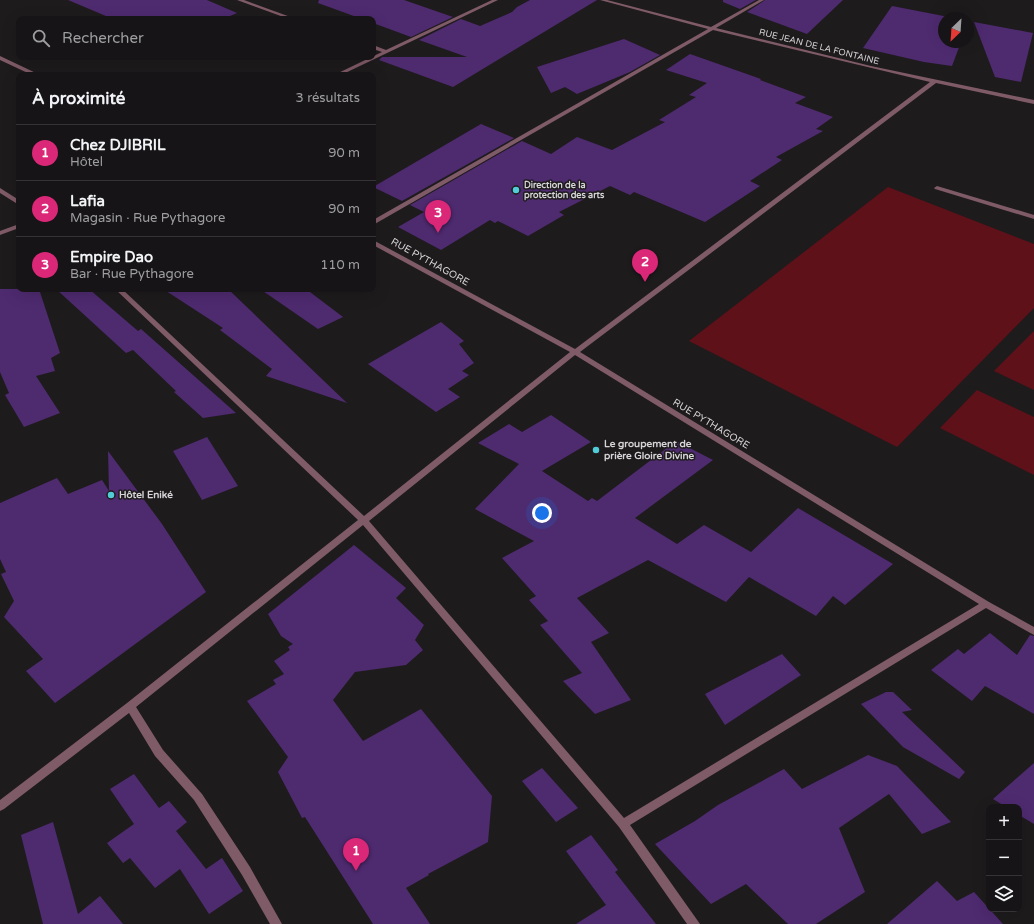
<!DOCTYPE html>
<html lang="fr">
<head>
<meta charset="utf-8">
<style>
  body { margin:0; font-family:"Varela Round",sans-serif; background:#232123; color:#f1f3f6 }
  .controls { position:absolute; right:12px; bottom:12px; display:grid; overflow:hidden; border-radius:8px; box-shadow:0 4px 16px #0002 }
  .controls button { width:36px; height:36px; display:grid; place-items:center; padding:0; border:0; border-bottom:1px solid #353335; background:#161416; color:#f1f3f6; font:20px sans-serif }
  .compass { position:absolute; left:938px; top:12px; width:36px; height:36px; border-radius:50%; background:#161416; box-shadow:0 4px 16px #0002; rotate:205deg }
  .you { position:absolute; left:542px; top:513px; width:14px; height:14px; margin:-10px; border:3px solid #fff; border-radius:50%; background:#1a73e8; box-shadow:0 0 0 6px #1a73e833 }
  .badge { display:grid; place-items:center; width:26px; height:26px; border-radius:50%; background:#db2777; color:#fff; font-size:13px; font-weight:700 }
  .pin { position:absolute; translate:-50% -33px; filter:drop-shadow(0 1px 2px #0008) }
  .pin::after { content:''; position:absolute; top:21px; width:14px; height:12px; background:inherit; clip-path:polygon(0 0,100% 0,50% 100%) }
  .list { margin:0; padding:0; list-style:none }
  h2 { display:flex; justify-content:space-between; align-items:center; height:52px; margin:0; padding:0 16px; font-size:17px }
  h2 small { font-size:13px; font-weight:400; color:#9e9ea1 }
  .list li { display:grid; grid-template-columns:26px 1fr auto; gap:12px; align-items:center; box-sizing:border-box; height:56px; padding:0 16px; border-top:1px solid #353335 }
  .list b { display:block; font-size:15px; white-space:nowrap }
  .list p { margin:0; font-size:13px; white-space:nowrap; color:#9e9ea1 }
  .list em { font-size:13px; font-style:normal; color:#9e9ea1 }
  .icon { flex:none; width:22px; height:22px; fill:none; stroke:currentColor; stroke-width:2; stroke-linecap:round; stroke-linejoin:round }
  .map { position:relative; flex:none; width:1034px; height:924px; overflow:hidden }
  .search { position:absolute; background:#161416; box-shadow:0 4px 16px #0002; left:16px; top:16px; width:360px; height:44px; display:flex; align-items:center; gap:10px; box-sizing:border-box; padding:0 14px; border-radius:8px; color:#9e9ea1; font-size:15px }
  .panel { position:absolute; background:#161416; box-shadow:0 4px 16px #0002; left:16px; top:72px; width:360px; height:220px; border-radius:8px }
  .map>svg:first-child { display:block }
  .green { fill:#5e1118 }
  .building { fill:#4e2a6f }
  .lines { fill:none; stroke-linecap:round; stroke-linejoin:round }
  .service { fill:#7f5a67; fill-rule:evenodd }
  .minor { fill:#7f5a67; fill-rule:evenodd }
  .poi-dot { fill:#52ccd6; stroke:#1e1b1d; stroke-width:1.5 }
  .labels { text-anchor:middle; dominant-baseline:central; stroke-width:3; stroke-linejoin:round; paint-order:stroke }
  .far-street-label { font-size:9px; fill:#d6d4d6; stroke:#1e1b1d }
  .far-poi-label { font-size:9px; font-weight:bold; fill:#d6d4d6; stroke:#1e1b1d; text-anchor:start }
  .street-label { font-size:10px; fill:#d6d4d6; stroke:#1e1b1d }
  .poi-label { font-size:10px; font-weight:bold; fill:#d6d4d6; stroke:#1e1b1d; text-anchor:start }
</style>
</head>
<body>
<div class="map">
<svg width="1034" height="924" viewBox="0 0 1034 924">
  <rect width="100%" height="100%" fill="#1e1b1d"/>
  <g class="green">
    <path d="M888 187 1034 244V308L897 447 689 341Z"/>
    <path d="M1034 331V390L994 371Z"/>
    <path d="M977 390 1034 417V475L940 428Z"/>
  </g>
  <g class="building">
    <path d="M68 0H207L237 13 223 19H113Z"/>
    <path d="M319 0H404L453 17 411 37 373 23V19H362L318 3Z"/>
    <path d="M530 0H597L453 87 379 60 382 57H467L419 40 461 19 480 26 512 12 517 7Z"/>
    <path d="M723 0H756L740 9 723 2Z"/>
    <path d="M765 0H843L807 34 747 12Z"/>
    <path d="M892 6 954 18H944V42H961L952 66 924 62 863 48Z"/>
    <path d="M974 22 1033 33 1021 82 995 77Z"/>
    <path d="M624 39 660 55 630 72 577 94 565 87 551 93 537 67Z"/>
    <path d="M690 54 761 79 760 80 806 97 795 103 833 117 816 129 823 131 776 157 782 160 750 181 760 186 705 222 634 192 630 195 610 186 559 212 564 215 528 236 498 221 495 223 490 220 441 250 398 227 424 212 410 205 522 141 551 154 577 137 612 150 665 122 659 120 696 97 689 95 707 83 666 70Z"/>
    <path d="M481 124 514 138 402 201 373 187Z"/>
    <path d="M0 289H39L60 353 51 358 55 371 36 376 60 413 24 427 5 395 9 393 0 372Z"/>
    <path d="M56 289H89L138 331 141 329 236 413 203 418 174 392 176 391 133 350 126 353Z"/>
    <path d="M163 289H228L347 403 266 376 272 369 220 330 223 328Z"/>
    <path d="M260 289H306L343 317 318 329Z"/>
    <path d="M441 322 464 341 459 344 474 363 462 371 469 375 448 389 460 397 436 412 368 364Z"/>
    <path d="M551 415 591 442 542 471 588 501 592 498 597 501 676 441 713 460 635 518 677 544 704 525 751 552 798 508 893 564 845 605 833 596 816 616 749 577 726 602 648 560 577 598 609 633 591 642 631 700 595 714 563 681 582 673 540 625 548 621 529 600 536 596 502 558 534 541 475 509 519 464 478 443 509 424 522 432Z"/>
    <path d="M207 437 238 486 202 500 173 451Z"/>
    <path d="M108 451 162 524 206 592 55 703 26 671 43 659 4 617 14 601 1 574 6 572 0 559V503L57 478 68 494 102 480 109 491Z"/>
    <path d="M354 545 406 588 396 598 424 625 415 640 423 650 406 665 355 672 333 700 363 741 421 709 492 796 488 842 428 874 429 875 406 888 430 924H373L305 817 302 818 278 772 288 757 247 701 276 684 273 680 284 674 274 661 290 650 288 647 293 644 281 636 268 614Z"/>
    <path d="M990 633 1017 655 1030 635 1034 636V714L985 686 972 701 931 670 958 649 964 654Z"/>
    <path d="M782 654 801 675 725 725 705 694Z"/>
    <path d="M886 692H893L912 710 902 712 965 772 959 779 903 747 861 704Z"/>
    <path d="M868 755 897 766 951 822 922 834 889 794 839 828 865 892 816 924H788L746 884 711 904 655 844 695 821 718 805 784 769 802 789Z"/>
    <path d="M1034 763V824L1019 815V807H1006L993 799Z"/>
    <path d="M542 768 578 808 556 822 522 781Z"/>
    <path d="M134 774 159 808 169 801 187 822 176 831 206 869 222 858 243 891 209 914 180 869 155 888 130 858 123 863 107 843 134 824 110 789Z"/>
    <path d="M53 822 78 914 100 896 123 924H43L21 835Z"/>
    <path d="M591 835 618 870 615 872 656 924H576L606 905 566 851Z"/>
    <path d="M937 881 957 901 974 892 1003 924H887Z"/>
  </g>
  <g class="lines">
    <path class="service" d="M937 186 1034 215V219L935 189 934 188Z"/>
    <g class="minor">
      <path d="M237 0H244L296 19H289Z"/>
      <path d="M492 0H498L341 75H334L382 52 373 49V45L386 50Z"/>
      <path d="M600 0H607L711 27 759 0H764L716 28 871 66 1034 100V104L936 83 580 352 989 602 1034 627V635L986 608 630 825 700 924H687L619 827 363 525 136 707 163 750 202 794 250 867 282 924H270L242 875 194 800 155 756 129 713 4 809 0 811V800L127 703 358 520 115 289H122L364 516 570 352 373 245V240L575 349 930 82 713 30 373 225V220L708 29ZM575 355 979 604 624 818 369 521Z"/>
      <path d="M0 56 38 74 39 75H32L0 60Z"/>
      <path d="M0 188 19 200V205L0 193Z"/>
      <path d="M19 224V228L0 235V231Z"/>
    </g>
  </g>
  <g class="poi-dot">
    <circle cx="516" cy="190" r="4"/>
    <circle cx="596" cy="450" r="4"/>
    <circle cx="111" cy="495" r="4"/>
  </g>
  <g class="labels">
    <g class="far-street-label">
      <text transform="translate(819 47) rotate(14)">RUE JEAN DE LA FONTAINE</text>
    </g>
    <g class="far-poi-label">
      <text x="524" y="185">Direction de la<tspan x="524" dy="10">protection des arts</tspan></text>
    </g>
    <g class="street-label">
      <text transform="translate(430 262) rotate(29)">RUE PYTHAGORE</text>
      <text transform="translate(711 424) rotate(31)">RUE PYTHAGORE</text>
    </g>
    <g class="poi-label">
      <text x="604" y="444">Le groupement de<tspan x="604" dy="12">prière Gloire Divine</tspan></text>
      <text x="119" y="495">Hôtel Eniké</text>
    </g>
  </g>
</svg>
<div class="controls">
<button>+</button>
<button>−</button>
<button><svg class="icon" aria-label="layers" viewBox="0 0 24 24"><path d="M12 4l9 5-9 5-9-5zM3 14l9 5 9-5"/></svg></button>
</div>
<svg class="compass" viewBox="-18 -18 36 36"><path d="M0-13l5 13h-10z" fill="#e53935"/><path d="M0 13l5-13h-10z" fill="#9e9ea1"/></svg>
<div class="you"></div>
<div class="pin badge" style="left:356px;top:871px">1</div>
<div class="pin badge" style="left:645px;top:282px">2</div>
<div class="pin badge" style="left:438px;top:233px">3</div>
<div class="search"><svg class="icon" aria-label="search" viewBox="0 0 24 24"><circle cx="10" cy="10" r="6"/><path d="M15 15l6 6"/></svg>Rechercher</div>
<section class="panel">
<h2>À proximité<small>3 résultats</small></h2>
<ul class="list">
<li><span class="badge">1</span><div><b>Chez DJIBRIL</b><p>Hôtel</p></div><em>90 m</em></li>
<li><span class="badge">2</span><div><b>Lafia</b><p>Magasin · Rue Pythagore</p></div><em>90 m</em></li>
<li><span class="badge">3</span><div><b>Empire Dao</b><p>Bar · Rue Pythagore</p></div><em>110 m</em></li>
</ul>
</section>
</div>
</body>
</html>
